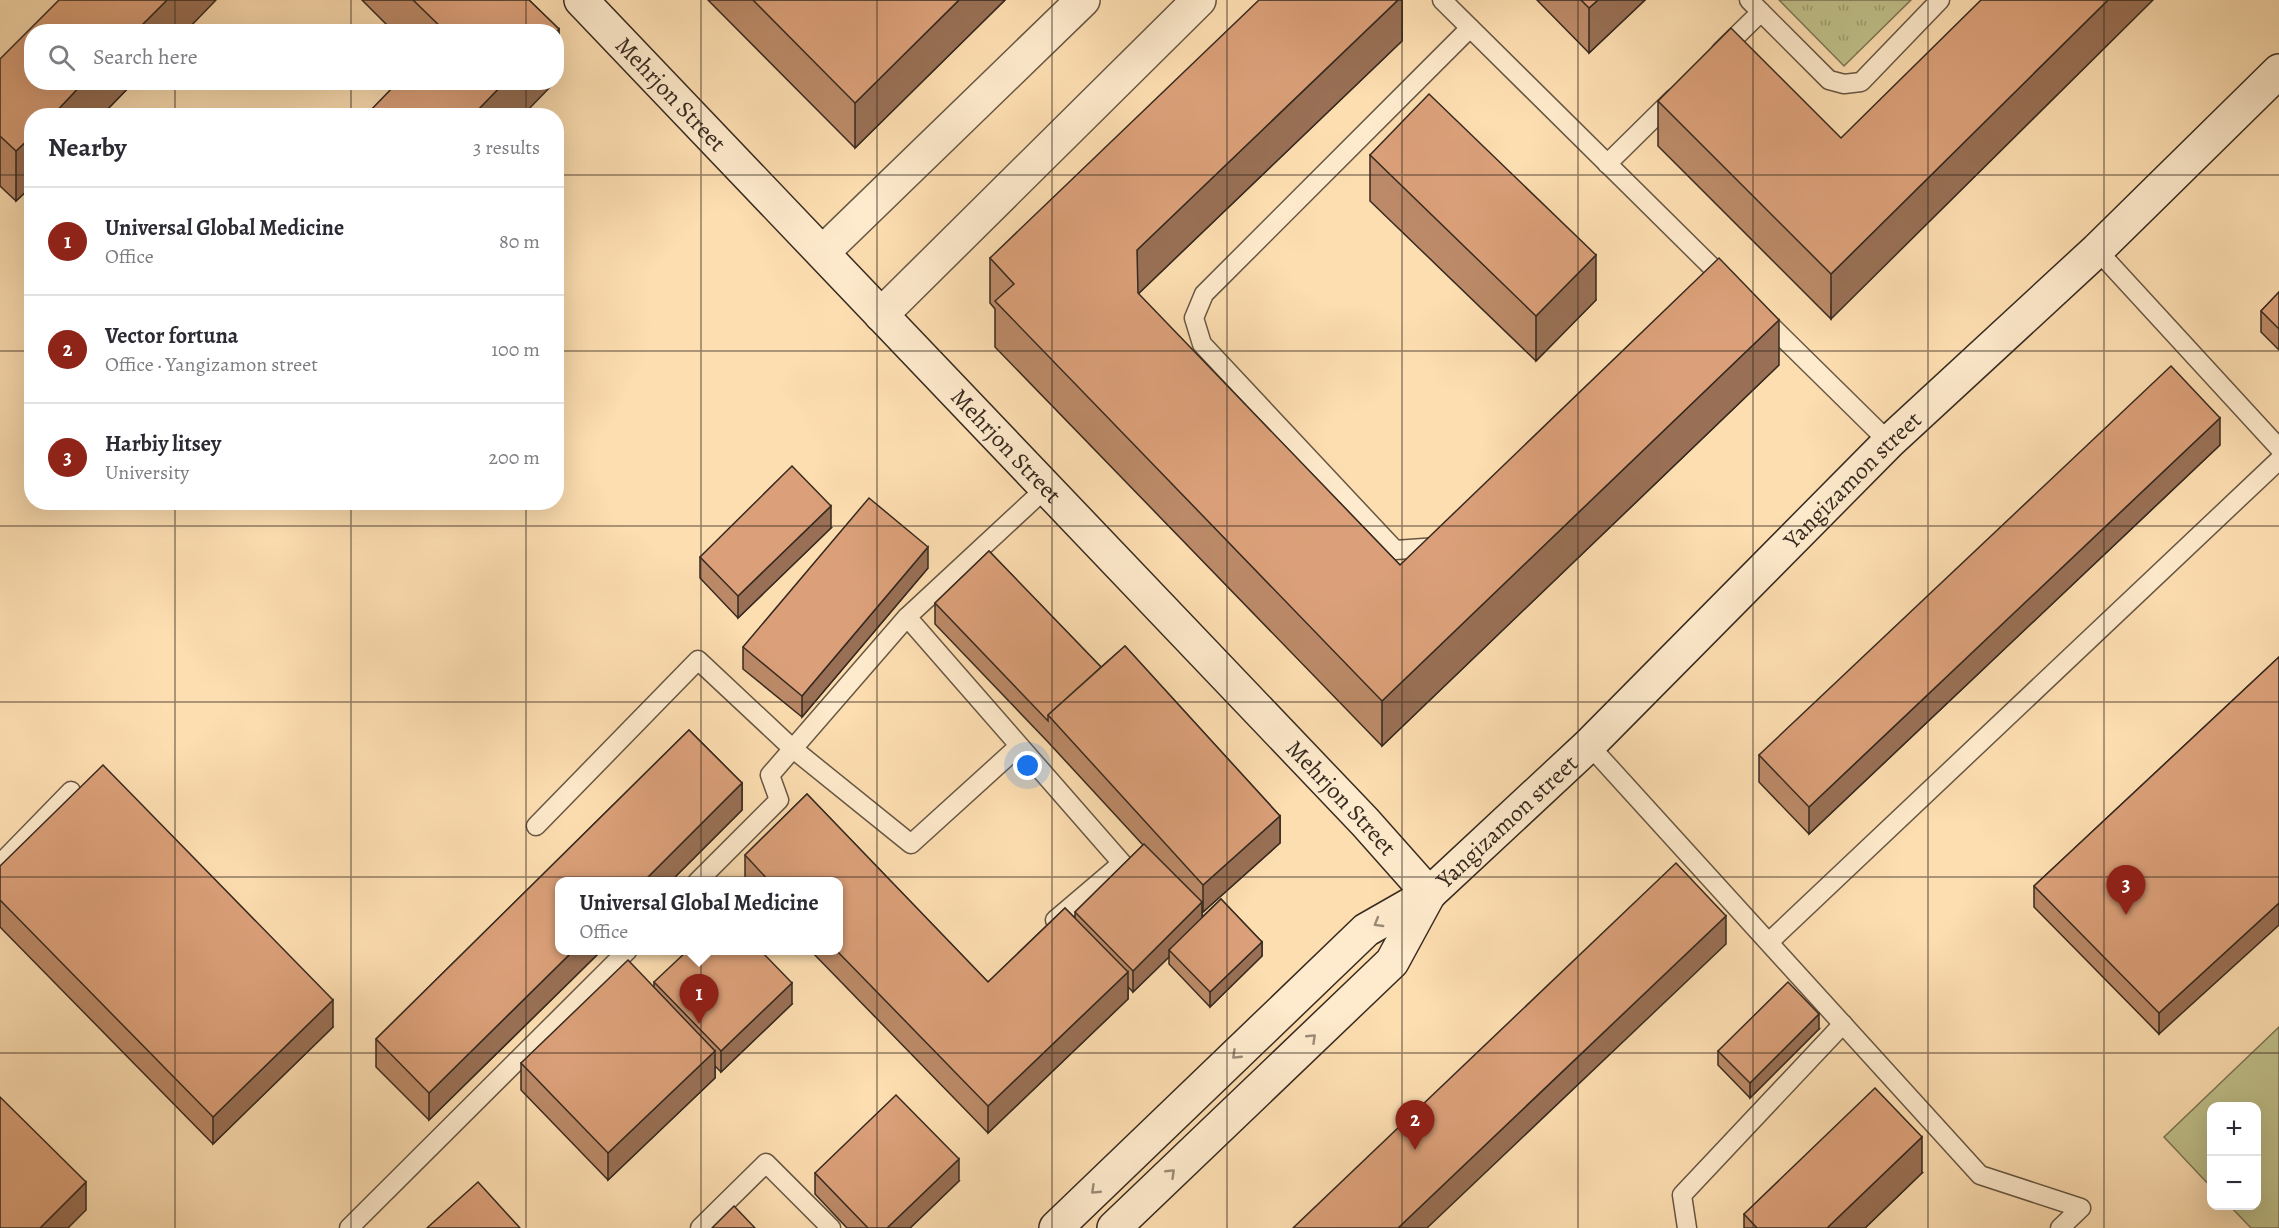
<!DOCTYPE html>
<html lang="en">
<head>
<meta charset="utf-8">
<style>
  body { margin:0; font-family:Alegreya,serif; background:#f7f7f7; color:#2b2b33 }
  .controls { position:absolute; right:18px; bottom:18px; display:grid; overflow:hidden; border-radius:12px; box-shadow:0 6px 24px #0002 }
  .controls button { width:54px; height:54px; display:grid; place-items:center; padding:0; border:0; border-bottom:2px solid #e1e1e2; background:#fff; color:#2b2b33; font:30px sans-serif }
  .you { position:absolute; left:1028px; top:766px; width:21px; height:21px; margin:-15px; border:4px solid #fff; border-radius:50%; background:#1a73e8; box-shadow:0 0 0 9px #1a73e833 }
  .badge { display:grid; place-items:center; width:39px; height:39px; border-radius:50%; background:#8f2418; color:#fff; font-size:20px; font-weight:700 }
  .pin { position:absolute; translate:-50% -50px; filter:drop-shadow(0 2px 3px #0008) }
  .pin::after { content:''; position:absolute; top:32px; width:21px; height:18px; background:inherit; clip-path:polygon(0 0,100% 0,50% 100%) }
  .popup { position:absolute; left:555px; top:877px; width:288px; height:78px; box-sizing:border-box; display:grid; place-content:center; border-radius:12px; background:#fff; filter:drop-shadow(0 2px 4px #0005); font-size:20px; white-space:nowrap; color:#7c7c81 }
  .popup b { font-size:22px; color:#2b2b33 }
  .popup::after { content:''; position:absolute; left:50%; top:100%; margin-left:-12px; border:12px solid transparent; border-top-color:#fff }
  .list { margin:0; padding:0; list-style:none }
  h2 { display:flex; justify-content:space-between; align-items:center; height:78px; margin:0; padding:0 24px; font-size:26px }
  h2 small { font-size:20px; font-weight:400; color:#7c7c81 }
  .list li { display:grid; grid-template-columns:39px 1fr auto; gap:18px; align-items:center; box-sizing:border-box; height:108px; padding:0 24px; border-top:2px solid #e1e1e2 }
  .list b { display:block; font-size:22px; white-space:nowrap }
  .list p { margin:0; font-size:20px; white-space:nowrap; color:#7c7c81 }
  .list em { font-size:20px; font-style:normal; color:#7c7c81 }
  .icon { flex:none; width:33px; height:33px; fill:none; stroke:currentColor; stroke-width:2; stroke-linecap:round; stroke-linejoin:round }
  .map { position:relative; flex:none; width:2279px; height:1228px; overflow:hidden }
  .search { position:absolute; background:#fff; box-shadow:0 6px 24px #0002; left:24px; top:24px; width:540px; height:66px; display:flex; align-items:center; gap:15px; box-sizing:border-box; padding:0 21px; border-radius:24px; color:#7c7c81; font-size:22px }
  .panel { position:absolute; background:#fff; box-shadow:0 6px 24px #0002; left:24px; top:108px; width:540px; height:402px; border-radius:24px }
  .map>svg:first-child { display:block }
  .grass { fill:url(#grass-tufts); stroke:#7c7656; stroke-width:1.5 }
  .pitch { fill:#c0c18b; stroke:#7c7656; stroke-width:1.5 }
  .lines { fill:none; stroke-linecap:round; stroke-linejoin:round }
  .lane-casing { stroke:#685744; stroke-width:21 }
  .street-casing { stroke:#685744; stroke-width:36 }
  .secondary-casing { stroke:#372a20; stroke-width:36 }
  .lane { stroke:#feeacc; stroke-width:18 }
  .street { stroke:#feeacc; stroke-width:33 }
  .secondary { stroke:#feeacc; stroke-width:33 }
  .wall { fill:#bc8a68; stroke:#372a20; stroke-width:1.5 }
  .shaded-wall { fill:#997055; stroke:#372a20; stroke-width:1.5 }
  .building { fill:#dba079; stroke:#372a20; stroke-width:1.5 }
  .oneway { stroke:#9a8a76 }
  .grid { fill:none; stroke:#372a20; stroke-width:1.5; stroke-opacity:0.55 }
  .labels { text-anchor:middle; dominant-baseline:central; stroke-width:4.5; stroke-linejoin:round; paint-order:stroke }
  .street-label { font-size:24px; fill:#372a20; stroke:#feeacc }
</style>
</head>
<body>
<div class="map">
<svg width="2279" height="1228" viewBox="0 0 2279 1228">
  <defs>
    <pattern id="grass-tufts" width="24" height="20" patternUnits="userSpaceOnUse" patternTransform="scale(1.5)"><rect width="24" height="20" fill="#c0c18b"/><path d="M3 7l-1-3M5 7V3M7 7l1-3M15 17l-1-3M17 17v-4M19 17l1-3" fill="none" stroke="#9d9d71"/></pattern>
  </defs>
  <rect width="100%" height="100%" fill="#fddeb1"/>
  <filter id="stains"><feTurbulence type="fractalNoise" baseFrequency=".00333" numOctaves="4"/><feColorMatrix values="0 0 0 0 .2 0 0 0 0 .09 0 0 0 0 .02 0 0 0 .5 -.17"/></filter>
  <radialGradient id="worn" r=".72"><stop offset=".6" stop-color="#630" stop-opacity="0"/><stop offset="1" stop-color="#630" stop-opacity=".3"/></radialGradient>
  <path class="grass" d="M1779 0H1911L1844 66Z"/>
  <path class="pitch" d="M2279 1027V1228H2251L2230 1206H2256V1106H2212L2211 1187 2164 1137Z"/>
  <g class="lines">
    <g class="lane-casing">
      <g id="lane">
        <path d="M1442 0 1727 282"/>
        <path d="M1749 0 1829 80 1844 84 1861 82 1940 0"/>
        <path d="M1721 51 1761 12"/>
        <path d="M1607 164 1674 98"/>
        <path d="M2097 250 2279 448"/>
        <path d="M1762 317 1889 442"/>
        <path d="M1046 488 907 617 1122 863 1055 920"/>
        <path d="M1438 547 1395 550 1202 344 1194 318 1204 294 1470 28"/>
        <path d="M1589 745 1980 1175 2081 1208 2060 1228"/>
        <path d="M536 826 698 660 792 748 911 844 1019 746"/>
        <path d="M0 864 71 791"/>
        <path d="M697 882 779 800 770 775 907 617"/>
        <path d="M1769 942 2279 460"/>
        <path d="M349 1228 628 950"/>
        <path d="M700 1228 766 1163 831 1228"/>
        <path d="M1687 1228 1682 1195 1843 1024"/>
      </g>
    </g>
    <g class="street-casing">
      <g id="street">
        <path d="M823 252 1083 0"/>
        <path d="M881 315 1199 0"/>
      </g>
    </g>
    <g class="secondary-casing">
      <g id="secondary">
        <path id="s1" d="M581 0 1365 822 1429 894"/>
        <path id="s2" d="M1056 1228 1366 930 1429 894 1589 745 1889 442 2097 250 2279 71"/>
        <path d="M1114 1228 1392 962 1429 894"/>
      </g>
    </g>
    <use href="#lane" class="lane"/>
    <use href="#street" class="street"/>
    <use href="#secondary" class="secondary"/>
  </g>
  <g class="wall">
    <path d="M362 0H529L559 29V79L556 81V32H394Z"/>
    <path d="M708 0H1005L855 148Z"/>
    <path d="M1402 0V41L1138 294 1400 565 1779 365 1382 746 995 347V309L990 303V258Z"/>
    <path d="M1537 0H1645L1589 53Z"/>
    <path d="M0 59 32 82H134L101 116H32V186L16 201 0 186Z"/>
    <path d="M1658 101 1841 138 1831 319 1658 146Z"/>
    <path d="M1370 155 1596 300 1536 361 1370 201Z"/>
    <path d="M2279 292V350L2261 332V311Z"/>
    <path d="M2220 445 1809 834 1759 782V755Z"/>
    <path d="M831 528 738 618 700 578V557Z"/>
    <path d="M989 551 1101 667 1125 646 1280 816V843L1203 912 1202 911V917L1221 899 1262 942V956L1210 1007 1169 964V957L1133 992 1128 987V999L988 1133 811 951H838V882H745V855L807 794 988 982 1065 908 1075 918V912L1143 845 1048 742 935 624V603Z"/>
    <path d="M928 568 802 717 743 669V647Z"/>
    <path d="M2279 657 2159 1034 2034 907V886Z"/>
    <path d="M689 730 742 783V810L670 882H560V951H601L429 1120 376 1067V1039Z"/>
    <path d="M0 866 333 1027 213 1144 0 927Z"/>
    <path d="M654 982 792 1004 721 1072 715 1066V1078L608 1180 521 1090V1063L654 987Z"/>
    <path d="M1819 1029 1750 1098 1718 1065V1051Z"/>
    <path d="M815 1173 959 1181 910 1228H847L815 1194Z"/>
    <path d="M1922 1173 1865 1228H1744V1214Z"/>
  </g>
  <g class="shaded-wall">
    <path d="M167 0H216L185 32H135Z"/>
    <path d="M959 0H1005L855 148V103Z"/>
    <path d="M1398 0H1402V41L1137 295V250Z"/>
    <path d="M1598 0H1645L1589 53V8Z"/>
    <path d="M2108 0H2153L1831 319V274Z"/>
    <path d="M559 29V79L556 81V32Z"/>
    <path d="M84 82H134L101 116H52Z"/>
    <path d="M505 82H555L522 116H472Z"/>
    <path d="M32 136V186L16 201V151Z"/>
    <path d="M1596 255V300L1536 361V316Z"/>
    <path d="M1779 320V365L1382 746V701Z"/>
    <path d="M2220 418V445L1809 834V807Z"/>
    <path d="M831 506V528L738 618V596Z"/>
    <path d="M928 547V568L802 717V696Z"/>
    <path d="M742 783V810L670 882H643Z"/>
    <path d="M1280 816V843L1203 912V885Z"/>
    <path d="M1202 902V924L1169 950V957L1133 992V971Z"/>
    <path d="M2279 903V925L2159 1034V1013Z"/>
    <path d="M1726 916V944L1427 1228H1398Z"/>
    <path d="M1262 942V956L1210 1007V992Z"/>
    <path d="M573 951H601L429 1120V1093Z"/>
    <path d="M1128 972V999L988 1133V1106Z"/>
    <path d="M792 983V1004L721 1072V1051Z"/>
    <path d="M333 1000V1027L213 1144V1117Z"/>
    <path d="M1819 1014V1029L1750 1098V1083Z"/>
    <path d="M715 1051V1078L608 1180V1153Z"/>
    <path d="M1922 1137V1173L1865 1228H1827Z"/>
    <path d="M959 1159V1181L910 1228H887Z"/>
    <path d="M86 1182V1210L68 1228H40Z"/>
  </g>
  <g class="building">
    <path d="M59 0H167L135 32H32V82H84L52 116H32V136L16 151 0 136V59Z"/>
    <path d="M413 0H529L559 29 556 32H446Z"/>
    <path d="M753 0H959L855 103Z"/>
    <path d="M1259 0H1398L1137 250 1138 293 1400 565 1719 258 1779 320 1382 701 995 301 1014 284 990 258Z"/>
    <path d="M1581 0H1598L1589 8Z"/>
    <path d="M1981 0H2108L1831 274 1658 101 1731 28 1841 138Z"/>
    <path d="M398 82H505L472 116H365Z"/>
    <path d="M1429 94 1596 255 1536 316 1370 155Z"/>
    <path d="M2279 292V329L2261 311Z"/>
    <path d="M2171 366 2220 418 1809 807 1759 755Z"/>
    <path d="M792 466 831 506 738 596 700 557Z"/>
    <path d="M869 498 928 547 802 696 743 647Z"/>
    <path d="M989 551 1101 667 1048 715V721L935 603Z"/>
    <path d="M1125 646 1280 816 1203 885 1048 715Z"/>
    <path d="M2279 657V903L2159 1013 2034 886Z"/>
    <path d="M689 730 742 783 643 882H560V951H573L429 1093 376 1039Z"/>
    <path d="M103 765 333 1000 213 1117 0 900V866Z"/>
    <path d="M807 794 988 982 1065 908 1128 972 988 1106 837 951H838V882H770L745 855Z"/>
    <path d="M1144 844 1202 902 1133 971 1075 912Z"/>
    <path d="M1676 863 1726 916 1398 1228H1293Z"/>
    <path d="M1221 899 1262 942 1210 992 1169 950Z"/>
    <path d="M687 951H761L792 983 721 1051 654 982Z"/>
    <path d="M628 960 715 1051 608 1153 521 1063Z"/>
    <path d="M1788 982 1819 1014 1750 1083 1718 1051Z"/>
    <path d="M1875 1088 1922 1137 1827 1228H1757L1744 1214Z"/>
    <path d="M896 1095 959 1159 887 1228H868L815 1173Z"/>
    <path d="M0 1097 86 1182 40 1228H0Z"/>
    <path d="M478 1182 520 1228H427Z"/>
    <path d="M734 1206 755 1228H712Z"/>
  </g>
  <defs><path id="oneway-chevron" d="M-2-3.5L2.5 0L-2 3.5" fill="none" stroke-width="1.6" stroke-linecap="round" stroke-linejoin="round" transform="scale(1.5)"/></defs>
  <g class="oneway">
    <use href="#oneway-chevron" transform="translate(1378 923) rotate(150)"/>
    <use href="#oneway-chevron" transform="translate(1312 1038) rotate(-44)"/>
    <use href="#oneway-chevron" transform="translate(1236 1055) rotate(136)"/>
    <use href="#oneway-chevron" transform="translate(1171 1173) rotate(-44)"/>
    <use href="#oneway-chevron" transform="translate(1095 1190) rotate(136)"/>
  </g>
  <path class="grid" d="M175 0V32M351 0V32M526 0V32M701 0V1228M877 0V1228M1052 0V1228M1227 0V1228M1402 0V1228M1578 0V1228M1753 0V1228M1928 0V1228M2104 0V1228M175 82V116M351 82V116M526 82V116M0 175H32M556 175H2279M0 351H32M556 351H2279M175 502V1228M351 502V1228M526 502V1228M0 526H2279M0 702H2279M0 877H2279M0 1053H2279"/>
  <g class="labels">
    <g class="street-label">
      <text stroke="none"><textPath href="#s1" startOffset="130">Mehrjon Street</textPath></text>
      <text stroke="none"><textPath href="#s1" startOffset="616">Mehrjon Street</textPath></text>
      <text stroke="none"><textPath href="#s2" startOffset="1095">Yangizamon street</textPath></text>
      <text stroke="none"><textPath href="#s1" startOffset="1102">Mehrjon Street</textPath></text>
      <text stroke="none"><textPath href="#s2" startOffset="609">Yangizamon street</textPath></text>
    </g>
  </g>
  <rect width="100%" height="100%" filter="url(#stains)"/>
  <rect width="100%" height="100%" fill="url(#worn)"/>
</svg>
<div class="controls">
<button>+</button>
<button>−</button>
</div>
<div class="you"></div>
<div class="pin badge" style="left:699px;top:1024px">1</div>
<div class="popup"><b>Universal Global Medicine</b>Office</div>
<div class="pin badge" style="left:1415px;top:1150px">2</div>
<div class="pin badge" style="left:2126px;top:915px">3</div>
<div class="search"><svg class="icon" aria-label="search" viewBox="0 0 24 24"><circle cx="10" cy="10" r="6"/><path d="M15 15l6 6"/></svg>Search here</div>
<section class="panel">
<h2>Nearby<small>3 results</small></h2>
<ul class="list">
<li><span class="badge">1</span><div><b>Universal Global Medicine</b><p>Office</p></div><em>80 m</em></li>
<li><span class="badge">2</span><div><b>Vector fortuna</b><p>Office · Yangizamon street</p></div><em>100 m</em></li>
<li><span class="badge">3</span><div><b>Harbiy litsey</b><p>University</p></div><em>200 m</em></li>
</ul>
</section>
</div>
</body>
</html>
